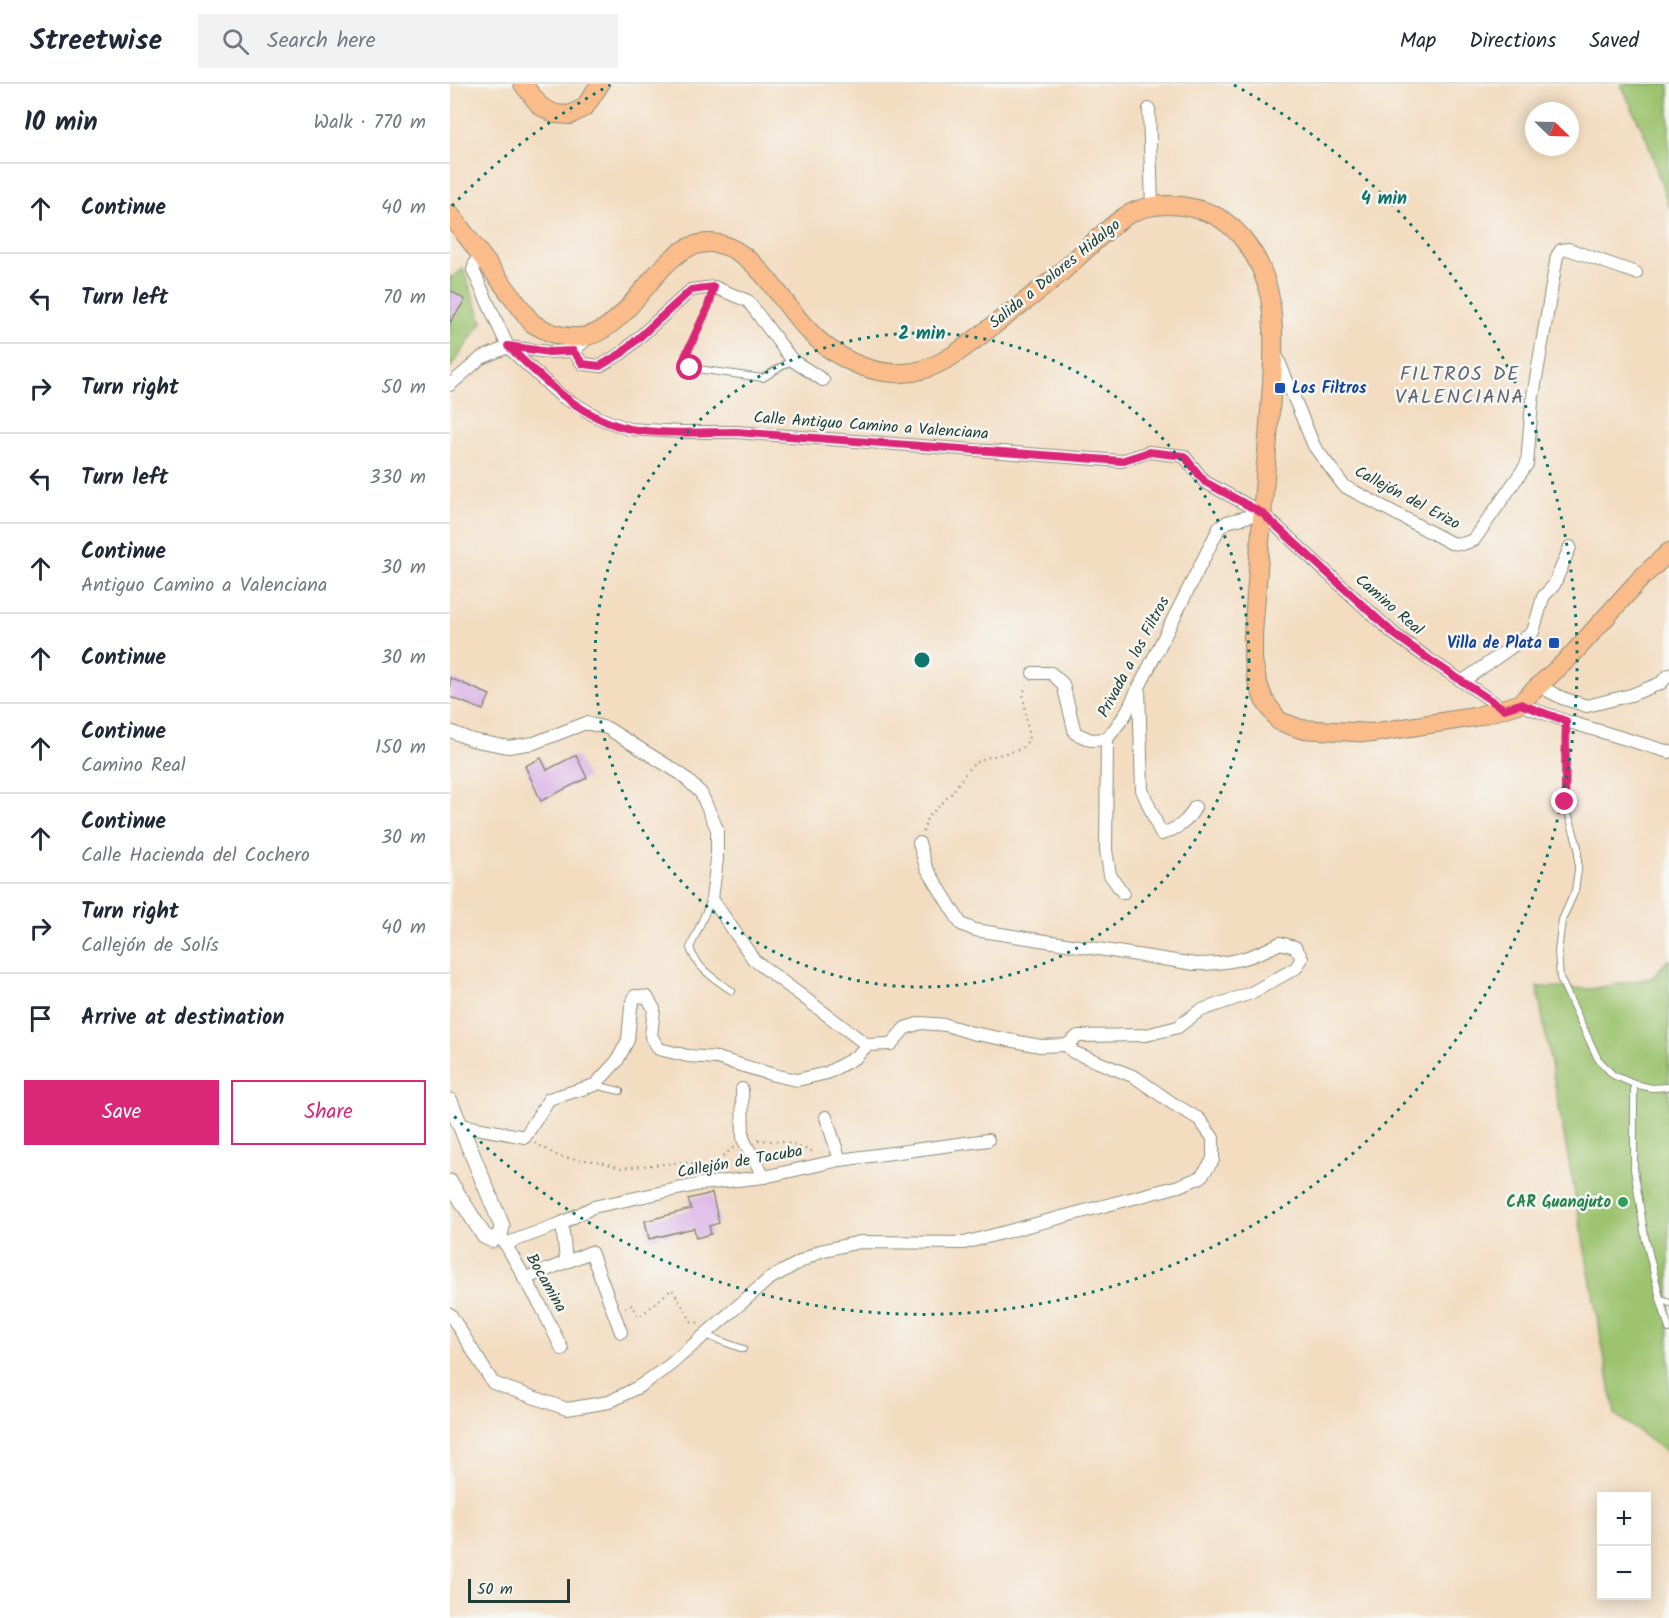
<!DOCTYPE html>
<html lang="en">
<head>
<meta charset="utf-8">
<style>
  body { margin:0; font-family:Kalam,sans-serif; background:#f2f2f3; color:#1f2937 }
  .controls { position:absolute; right:18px; bottom:18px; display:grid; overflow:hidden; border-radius:0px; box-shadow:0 3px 15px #0003 }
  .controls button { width:54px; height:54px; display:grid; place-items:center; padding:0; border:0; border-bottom:2px solid #e0e1e3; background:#fff; color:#1f2937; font:30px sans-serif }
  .compass { position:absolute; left:1075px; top:18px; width:54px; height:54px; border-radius:50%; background:#fff; box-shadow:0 3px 15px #0003; rotate:113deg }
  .scale { position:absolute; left:18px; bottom:15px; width:102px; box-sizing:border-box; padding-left:6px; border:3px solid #1f3d34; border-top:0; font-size:16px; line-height:21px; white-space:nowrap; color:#1f3d34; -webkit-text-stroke:4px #f6f6f2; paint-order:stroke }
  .stop { position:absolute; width:18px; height:18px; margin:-14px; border:4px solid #db2777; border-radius:50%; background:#fff }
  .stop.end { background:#db2777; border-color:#fff; box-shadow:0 2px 6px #0008 }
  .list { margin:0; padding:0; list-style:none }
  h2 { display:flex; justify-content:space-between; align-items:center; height:78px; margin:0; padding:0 24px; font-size:26px }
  h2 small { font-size:20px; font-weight:400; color:#747a83 }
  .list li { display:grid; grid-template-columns:39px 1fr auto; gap:18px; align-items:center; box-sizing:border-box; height:90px; padding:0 24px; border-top:2px solid #e0e1e3 }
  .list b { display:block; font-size:22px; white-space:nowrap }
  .list p { margin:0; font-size:20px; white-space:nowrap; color:#747a83 }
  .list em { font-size:20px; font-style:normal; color:#747a83 }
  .actions { display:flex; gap:12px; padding:18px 24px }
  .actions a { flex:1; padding:14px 0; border:2px solid #db2777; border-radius:0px; text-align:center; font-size:21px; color:#db2777 }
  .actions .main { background:#db2777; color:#fff }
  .icon { flex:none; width:33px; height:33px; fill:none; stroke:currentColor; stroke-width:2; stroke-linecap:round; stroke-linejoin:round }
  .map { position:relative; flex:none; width:1219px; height:1534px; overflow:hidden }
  header { display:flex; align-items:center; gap:36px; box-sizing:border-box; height:84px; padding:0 30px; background:#fff; border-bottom:2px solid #e0e1e3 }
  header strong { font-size:28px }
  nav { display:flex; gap:33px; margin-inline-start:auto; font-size:21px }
  .search { width:420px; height:54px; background:#f2f2f3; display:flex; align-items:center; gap:15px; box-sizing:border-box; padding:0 21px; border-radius:0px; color:#747a83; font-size:22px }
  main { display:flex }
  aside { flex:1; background:#fff }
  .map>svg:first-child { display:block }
  .green { fill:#9cc36e; stroke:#5e8051; stroke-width:1.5 }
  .building { fill:#dab1e7 }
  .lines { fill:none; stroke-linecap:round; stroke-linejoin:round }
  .service-casing { stroke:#898c7a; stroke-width:8 }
  .minor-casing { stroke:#898c7a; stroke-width:14 }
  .tertiary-casing { stroke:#898c7a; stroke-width:17 }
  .primary-casing { stroke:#898c7a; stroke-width:20 }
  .path { stroke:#898c7a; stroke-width:2; stroke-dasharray:1.5 4.5; stroke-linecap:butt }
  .service { stroke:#fff; stroke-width:6 }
  .minor { stroke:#fff; stroke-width:12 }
  .tertiary { stroke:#fff; stroke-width:15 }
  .primary { stroke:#f9bc8a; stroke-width:18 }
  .route { stroke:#db2777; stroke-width:8 }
  .ring { fill:none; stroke:#0f766e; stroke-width:3; stroke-dasharray:3 6 }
  .transit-dot { fill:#1a4fb4; stroke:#f6f6f2; stroke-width:2 }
  .leisure-dot { fill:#2e9e5b; stroke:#f6f6f2; stroke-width:2 }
  .labels { text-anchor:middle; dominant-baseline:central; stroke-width:5; stroke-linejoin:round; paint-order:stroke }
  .street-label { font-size:16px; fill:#1f3d34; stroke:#f6f6f2 }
  .transit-label { font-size:16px; font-weight:bold; fill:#164399; stroke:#f6f6f2; text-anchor:start }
  .leisure-label { font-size:16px; font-weight:bold; fill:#27864d; stroke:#f6f6f2; text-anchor:end }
  .quarter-label { font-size:20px; letter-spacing:1.5px; fill:#606673; stroke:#f6f6f2 }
  .centre { fill:#0f766e; stroke:#f6f6f2; stroke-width:3 }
  .ring-label { font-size:18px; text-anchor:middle; font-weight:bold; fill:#0f766e; stroke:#f6f6f2; stroke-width:5; stroke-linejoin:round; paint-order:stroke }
</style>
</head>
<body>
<header>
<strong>Streetwise</strong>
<div class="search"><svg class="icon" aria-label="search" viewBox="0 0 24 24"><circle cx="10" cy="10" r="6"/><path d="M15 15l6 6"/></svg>Search here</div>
<nav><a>Map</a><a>Directions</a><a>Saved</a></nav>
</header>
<main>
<aside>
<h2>10 min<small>Walk · 770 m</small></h2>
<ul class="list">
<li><svg class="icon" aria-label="ahead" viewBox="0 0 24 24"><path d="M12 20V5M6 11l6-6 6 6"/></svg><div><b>Continue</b></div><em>40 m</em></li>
<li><svg class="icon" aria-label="left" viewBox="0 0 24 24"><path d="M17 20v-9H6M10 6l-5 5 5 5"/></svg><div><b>Turn left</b></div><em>70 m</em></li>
<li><svg class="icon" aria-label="right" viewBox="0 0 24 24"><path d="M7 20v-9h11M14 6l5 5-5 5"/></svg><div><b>Turn right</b></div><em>50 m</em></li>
<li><svg class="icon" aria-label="left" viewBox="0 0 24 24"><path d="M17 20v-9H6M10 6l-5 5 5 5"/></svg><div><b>Turn left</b></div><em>330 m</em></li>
<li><svg class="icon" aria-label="ahead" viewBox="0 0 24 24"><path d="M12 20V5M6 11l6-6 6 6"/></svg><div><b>Continue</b><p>Antiguo Camino a Valenciana</p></div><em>30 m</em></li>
<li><svg class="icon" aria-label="ahead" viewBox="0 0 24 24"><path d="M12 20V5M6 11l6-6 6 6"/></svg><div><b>Continue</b></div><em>30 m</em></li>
<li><svg class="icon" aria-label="ahead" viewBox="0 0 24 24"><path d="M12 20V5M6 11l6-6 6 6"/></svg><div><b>Continue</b><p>Camino Real</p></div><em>150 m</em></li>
<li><svg class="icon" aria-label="ahead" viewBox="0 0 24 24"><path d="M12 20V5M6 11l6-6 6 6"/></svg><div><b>Continue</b><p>Calle Hacienda del Cochero</p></div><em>30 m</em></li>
<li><svg class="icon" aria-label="right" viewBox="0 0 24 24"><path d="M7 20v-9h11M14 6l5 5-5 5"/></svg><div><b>Turn right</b><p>Callejón de Solís</p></div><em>40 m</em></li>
<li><svg class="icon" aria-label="arrive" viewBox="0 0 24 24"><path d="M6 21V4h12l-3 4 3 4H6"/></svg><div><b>Arrive at destination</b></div></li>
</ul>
<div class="actions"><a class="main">Save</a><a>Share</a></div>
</aside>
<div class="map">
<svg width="1219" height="1534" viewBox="0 0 1219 1534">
  <rect width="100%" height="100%" fill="#f6f6f2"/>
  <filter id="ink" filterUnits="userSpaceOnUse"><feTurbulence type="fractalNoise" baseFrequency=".0167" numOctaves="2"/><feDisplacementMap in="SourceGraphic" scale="12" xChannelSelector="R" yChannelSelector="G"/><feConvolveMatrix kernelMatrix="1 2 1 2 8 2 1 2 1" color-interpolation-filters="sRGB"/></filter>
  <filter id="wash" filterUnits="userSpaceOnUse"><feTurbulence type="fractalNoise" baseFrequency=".008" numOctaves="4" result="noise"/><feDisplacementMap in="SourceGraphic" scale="24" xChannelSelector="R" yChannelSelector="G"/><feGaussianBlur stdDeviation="1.35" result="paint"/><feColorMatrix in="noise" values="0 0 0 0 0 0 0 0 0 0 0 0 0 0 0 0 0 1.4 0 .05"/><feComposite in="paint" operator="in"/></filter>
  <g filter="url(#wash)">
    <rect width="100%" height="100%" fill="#f3dcbf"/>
    <g class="green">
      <path d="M1171 0H1219V124L1198 58Z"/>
      <path d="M13 185 32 238 0 284V192L2 194Z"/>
      <path d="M1219 875V1370L1165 1330 1087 903 1141 905 1202 894Z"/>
    </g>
    <g id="blocks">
      <g class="building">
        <path d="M0 206 15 216 0 239Z"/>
        <path d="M0 594 40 611 33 626 0 613Z"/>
        <path d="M126 671 137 694 91 717 75 682 91 674 97 686Z"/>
        <path d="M262 1109 269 1139 259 1142 261 1150 246 1154 244 1144 199 1155 195 1137 241 1125 238 1115Z"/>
      </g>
    </g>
  </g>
  <g filter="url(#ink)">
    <use href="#blocks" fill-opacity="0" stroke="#898c7a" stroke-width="1.5"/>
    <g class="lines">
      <g class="service-casing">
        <g id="service">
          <path d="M264 203 258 223 235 273 240 284 313 294 342 276"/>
          <path d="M1116 637 1115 718 1128 763V786L1125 807 1112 836 1108 868 1110 894 1148 975 1163 991 1184 1000 1202 1004 1219 1003"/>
          <path d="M261 816 240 864C247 885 265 895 282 907"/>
          <path d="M1184 1000V1085L1195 1153 1210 1214 1219 1219"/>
          <path d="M145 1001 170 1007"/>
          <path d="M1210 1214 1219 1245"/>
          <path d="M255 1251 293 1265"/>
        </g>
      </g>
      <g class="minor-casing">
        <g id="minor">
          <path d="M699 25 702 123"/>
          <path d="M29 168 23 186 58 263 111 312 149 334 179 345 231 348H286L671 377 699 368 734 372 755 398 812 429 944 550 980 576 1054 625"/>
          <path d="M123 267 133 280 150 282 172 269 241 206 264 203 298 217 342 276 373 296"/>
          <path d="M825 268 864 362 894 402 1001 459 1012 460 1024 456 1077 380 1082 318 1107 172 1111 166 1118 165 1186 189"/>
          <path d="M0 301 31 274 58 263 99 268 123 267 143 250"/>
          <path d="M583 589H601L613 600 625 649 641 656 657 655 675 631 769 444 777 438 812 429"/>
          <path d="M1013 597 1083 548 1093 513 1104 501 1120 463"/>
          <path d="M1089 602 1112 614 1137 622 1181 611 1211 599 1219 591"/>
          <path d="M689 605 692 706 711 750C727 745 738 738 745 723"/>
          <path d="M1069 620 1116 637 1219 668"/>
          <path d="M0 647 22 656 59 663 84 659 136 639 157 644 231 690 251 709 267 745V775L262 815 304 876 417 961 441 960 455 944 471 939 496 941 522 949 590 962 617 961 628 952 696 951 728 943 749 927 801 909 846 884 852 874 845 863 830 859C801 875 778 880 745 880L525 846 511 840 476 783 469 759"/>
          <path d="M657 655 656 766 660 791 673 809"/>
          <path d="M292 1005 293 1055 314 1093"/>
          <path d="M376 1033 390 1076"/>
          <path d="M10 1041 75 1053 99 1015 145 1001 167 977 178 956 181 923 185 912 197 913 204 925 201 952 209 965 238 972 267 974 324 991 347 996 377 989 406 973 417 961"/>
          <path d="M112 1139 116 1177"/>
          <path d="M52 1154 92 1224 112 1265"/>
          <path d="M55 1160 112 1139 143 1123 251 1100 314 1093 390 1076 538 1056"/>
          <path d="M74 1195 141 1168 171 1248"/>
          <path d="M0 1230 43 1299 117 1325 159 1318 190 1302 220 1281 319 1195 370 1167 410 1158 514 1159 729 1102 751 1093 763 1076V1054L749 1035 722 1019 685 993 623 968 617 961"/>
        </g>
      </g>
      <g class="tertiary-casing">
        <path id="tertiary" d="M0 1017 52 1142 50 1152 42 1156 34 1152 0 1098"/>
      </g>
      <g class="primary-casing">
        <g id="primary">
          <path d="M73 0 90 22 105 30 120 31 135 23 150 0"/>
          <path d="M0 130 82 239C176 298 193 157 260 159 303 160 330 217 357 245 381 271 417 291 453 289 485 288 512 266 536 247 560 229 584 211 607 192 629 173 650 150 674 133 696 119 723 119 747 125 787 134 813 176 820 214 827 255 821 312 818 354 813 420 808 485 803 551V576L807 597 814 616 829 637 851 645 922 649 1024 633 1069 620 1120 573 1191 494 1219 468"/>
        </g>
      </g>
      <g class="path">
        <path d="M473 748 477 734 501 710 520 683 532 675 571 665 579 656 573 609 577 601"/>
        <path d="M308 1056 334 1058 364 1068"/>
        <path d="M85 1059 110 1073 151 1078 171 1084 233 1078 258 1084 284 1063"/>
        <path d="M175 1224 182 1221 189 1233 222 1205 242 1238 250 1239"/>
      </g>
      <use href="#service" class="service"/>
      <use href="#minor" class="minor"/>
      <use href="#tertiary" class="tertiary"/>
      <use href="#primary" class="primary"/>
    </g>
  </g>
  <g class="lines" filter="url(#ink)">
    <path class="route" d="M240 284 235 273 258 223 264 203 241 206 172 269 150 282 133 280 123 267 99 268 58 262C93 295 131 335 180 345 213 351 252 348 286 348L671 377 699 368 734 372 755 398 812 429 944 550 980 576 1054 625 1070 620 1116 637 1115 718"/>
  </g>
  <g class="ring">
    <circle cx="472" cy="576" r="327"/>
    <path d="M2 122A654 654 0 0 1 160 1M784 1A654 654 0 1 1 2 1030"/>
  </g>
  <g class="transit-dot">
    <rect x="824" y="298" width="12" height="12" rx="3"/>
    <rect x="1098" y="553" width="12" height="12" rx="3"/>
  </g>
  <circle class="leisure-dot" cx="1173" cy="1118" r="6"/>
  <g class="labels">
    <g class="street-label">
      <text transform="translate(605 190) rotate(-39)">Salida a Dolores Hidalgo</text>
      <text transform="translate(421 342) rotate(4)">Calle Antiguo Camino a Valenciana</text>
      <text transform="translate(957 414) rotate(28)">Callejón del Erizo</text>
      <text transform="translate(939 521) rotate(41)">Camino Real</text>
      <text transform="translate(684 573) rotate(-62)">Privada a los Filtros</text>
      <text transform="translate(290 1078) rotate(-10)">Callejón de Tacuba</text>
      <text transform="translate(96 1199) rotate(60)">Bocamina</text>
    </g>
    <g class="transit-label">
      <text x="842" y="304">Los Filtros</text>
      <text x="1092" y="559" text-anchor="end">Villa de Plata</text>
    </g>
    <g class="leisure-label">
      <text x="1161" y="1118">CAR Guanajuto</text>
    </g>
    <g class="quarter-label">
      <text x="1010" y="291">FILTROS DE<tspan x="1010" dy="23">VALENCIANA</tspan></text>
    </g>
  </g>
  <circle cx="472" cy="576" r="9" class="centre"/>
  <g class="ring-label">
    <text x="934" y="120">4 min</text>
    <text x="472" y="255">2 min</text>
  </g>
</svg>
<div class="controls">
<button>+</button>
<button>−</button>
</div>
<svg class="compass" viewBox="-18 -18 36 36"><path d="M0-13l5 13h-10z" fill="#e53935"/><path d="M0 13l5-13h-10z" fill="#747a83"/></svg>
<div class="scale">50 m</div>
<div class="stop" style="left:240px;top:284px"></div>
<div class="stop end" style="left:1115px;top:718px"></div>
</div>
</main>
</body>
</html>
